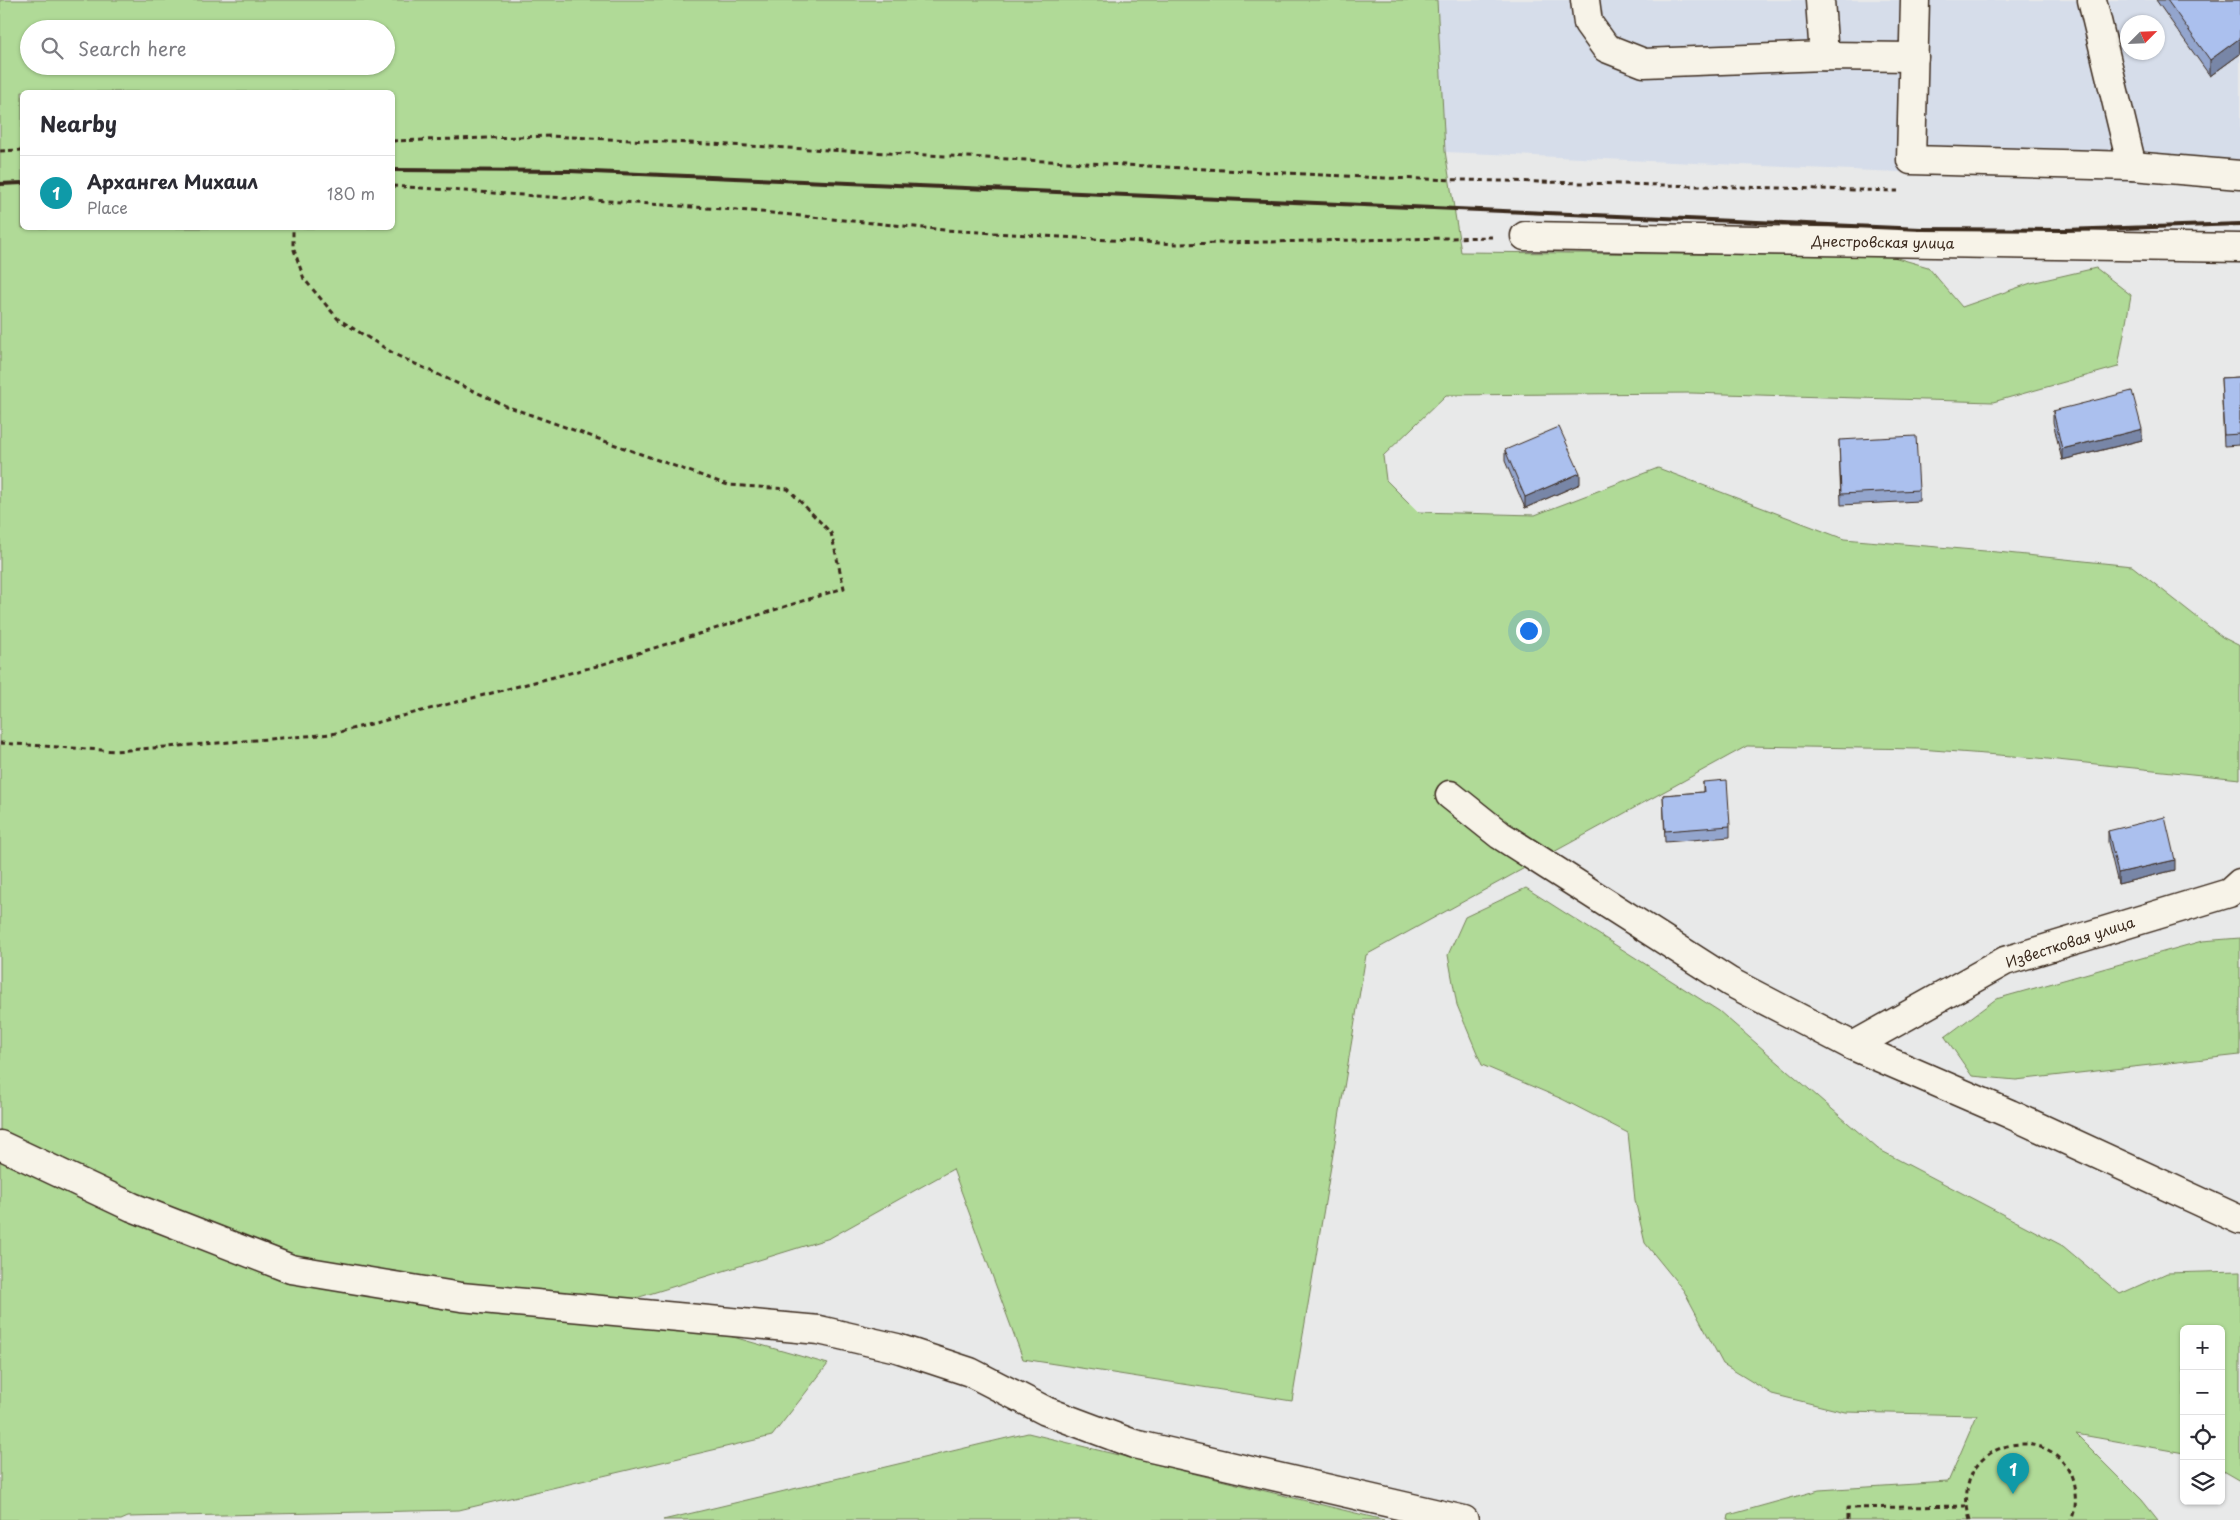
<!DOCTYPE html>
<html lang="en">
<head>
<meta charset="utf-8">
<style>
  body { margin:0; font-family:"Playpen Sans",sans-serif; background:#f2f2f3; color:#2b2b33 }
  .controls { position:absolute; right:15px; bottom:15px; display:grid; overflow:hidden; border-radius:8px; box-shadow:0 1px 4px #0004 }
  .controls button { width:45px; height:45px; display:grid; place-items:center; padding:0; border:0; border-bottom:1px solid #e1e1e2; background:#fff; color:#2b2b33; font:25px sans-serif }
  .compass { position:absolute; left:2120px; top:15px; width:45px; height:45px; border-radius:50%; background:#fff; box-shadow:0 1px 4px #0004; rotate:66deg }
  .you { position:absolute; left:1528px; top:630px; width:18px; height:18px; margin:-12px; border:4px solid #fff; border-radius:50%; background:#1a73e8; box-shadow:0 0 0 8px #1a73e833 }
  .badge { display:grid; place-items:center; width:32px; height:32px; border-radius:50%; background:#1f6fb2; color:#fff; font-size:16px; font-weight:700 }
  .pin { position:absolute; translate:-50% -41px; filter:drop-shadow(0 1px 2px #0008) }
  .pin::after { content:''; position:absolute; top:26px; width:18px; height:15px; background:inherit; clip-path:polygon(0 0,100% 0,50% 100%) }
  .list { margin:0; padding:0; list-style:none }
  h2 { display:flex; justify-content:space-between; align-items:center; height:65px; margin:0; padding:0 20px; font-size:21px }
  h2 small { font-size:16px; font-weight:400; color:#7c7c81 }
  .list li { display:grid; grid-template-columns:32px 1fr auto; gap:15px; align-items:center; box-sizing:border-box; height:75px; padding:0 20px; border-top:1px solid #e1e1e2 }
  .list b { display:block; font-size:19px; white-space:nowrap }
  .list p { margin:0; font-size:16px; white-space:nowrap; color:#7c7c81 }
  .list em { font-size:16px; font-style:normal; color:#7c7c81 }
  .icon { flex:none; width:28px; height:28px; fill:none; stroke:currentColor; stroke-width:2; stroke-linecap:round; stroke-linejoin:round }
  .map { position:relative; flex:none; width:2240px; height:1520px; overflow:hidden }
  .search { position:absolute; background:#fff; box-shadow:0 1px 4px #0004; left:20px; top:20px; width:375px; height:55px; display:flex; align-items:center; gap:12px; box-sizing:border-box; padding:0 18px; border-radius:28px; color:#7c7c81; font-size:19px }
  .panel { position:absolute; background:#fff; box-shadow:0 1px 4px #0004; left:20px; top:90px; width:375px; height:140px; border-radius:8px }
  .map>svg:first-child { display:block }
  .built { fill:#d6ddea; fill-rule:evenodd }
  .green { fill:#b0da97; stroke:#76825a; fill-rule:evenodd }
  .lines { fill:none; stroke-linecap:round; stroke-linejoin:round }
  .minor-casing { stroke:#3b2a1e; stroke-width:31 }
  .path { stroke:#3b2a1e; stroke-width:3; stroke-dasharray:5 4; stroke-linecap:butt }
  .minor { stroke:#f7f3e8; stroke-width:28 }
  .rail { stroke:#3b2a1e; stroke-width:4 }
  .wall { fill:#93a5cd; stroke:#3b2a1e }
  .shaded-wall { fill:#7886a7; stroke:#3b2a1e }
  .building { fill:#abc0ee; stroke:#3b2a1e }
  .labels { text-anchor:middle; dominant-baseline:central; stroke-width:4.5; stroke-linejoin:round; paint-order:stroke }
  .street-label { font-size:14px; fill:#3b2a1e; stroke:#f7f3e8 }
</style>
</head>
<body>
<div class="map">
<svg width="2240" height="1520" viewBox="0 0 2240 1520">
  <rect width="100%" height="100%" fill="#e8e9e9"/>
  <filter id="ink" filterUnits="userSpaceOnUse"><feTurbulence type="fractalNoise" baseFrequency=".02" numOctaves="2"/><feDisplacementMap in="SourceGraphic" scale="10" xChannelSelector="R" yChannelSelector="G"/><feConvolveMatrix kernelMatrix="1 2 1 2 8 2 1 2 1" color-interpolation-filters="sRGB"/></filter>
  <g filter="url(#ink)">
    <path class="built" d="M1437 0H2240V172L2172 184 1445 152ZM2128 22H2158V52H2128Z"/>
    <g class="green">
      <path d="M0 0H1437L1445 151 1461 252 1890 256 1928 267 1962 307 2031 283 2096 268 2131 295 2118 367 1993 402 1691 393 1446 395 1383 456 1386 480 1418 512 1535 515 1658 468 1844 539 1997 552 2132 566 2222 637 2240 646V779L2038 758 1919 749 1747 746 1366 955 1292 1401 1023 1359 953 1169 830 1238 617 1304 828 1364 772 1436 459 1510 128 1517 121 1520H0ZM29 29H386V66H29ZM22 92H392V228H22Z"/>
      <path d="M1526 888 1719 1011 1878 1149 2063 1246 2120 1294 2167 1273 2240 1271V1481L2221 1470V1329H2184V1453L2076 1434 2142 1500 2158 1520H1728L1729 1515 1819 1490 1948 1482 1977 1415 1845 1412 1772 1394 1723 1364 1684 1291 1645 1243 1635 1200 1628 1133 1562 1099 1482 1065 1457 1005 1448 955 1465 917Z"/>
      <path d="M2240 938V1055L2016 1080 1972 1076 1945 1037 1996 999 2202 941Z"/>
      <path d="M1028 1433 1384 1520H663Z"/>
    </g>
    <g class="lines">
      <g class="minor-casing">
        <g id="minor">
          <path d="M1585 0 1588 23 1606 48 1644 63 1824 56 1914 57"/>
          <path d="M1820 0 1824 56"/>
          <path d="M1915 0 1911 160 2132 166 2240 175"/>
          <path d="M2092 0 2132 166"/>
          <path d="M1525 236 2240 248"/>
          <path d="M1450 795 1500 835 1730 982 1853 1046 2010 1114 2240 1220"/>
          <path d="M1853 1046 2005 961 2229 893 2240 883"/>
          <path d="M0 1145 132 1207 291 1269 461 1297 819 1330 897 1348 970 1372 1046 1411 1134 1444 1464 1520"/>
        </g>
      </g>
      <g class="path">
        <path d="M392 141 550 136 1384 178 1898 191"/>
        <path d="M0 151 22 150"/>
        <path d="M392 186 751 211 945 230 1177 244 1492 237"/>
        <path d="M0 743 115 751 332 734 597 666 844 588 831 533 788 489 728 485 506 406 396 355 338 319 304 279 293 247V228"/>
        <path d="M1848 1520V1508L1966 1506"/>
        <path d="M1970 1520C1946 1439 2056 1417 2073 1482 2076 1495 2077 1508 2071 1520"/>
      </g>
      <use href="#minor" class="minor"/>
      <g class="rail">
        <path d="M392 170 569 171 1921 229 2065 230 2240 224"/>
        <path d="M0 184 22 183"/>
      </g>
    </g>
    <g class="wall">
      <path d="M2156 0H2240V54L2210 76Z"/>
      <path d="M2240 377V445L2224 446 2221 378Z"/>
      <path d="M2053 411 2142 440 2062 460 2053 422Z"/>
      <path d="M1839 440 1919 490V501L1841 505Z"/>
      <path d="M1505 450 1580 484 1525 508 1505 461Z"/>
      <path d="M1703 782 1730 826V837L1665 842 1663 795 1703 792Z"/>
      <path d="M2108 831 2175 870 2118 884 2108 842Z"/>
    </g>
    <g class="shaded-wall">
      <path d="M2240 38V54L2210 76V60Z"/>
      <path d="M2142 429V440L2062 460V449Z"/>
      <path d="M1580 473V484L1525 508V497Z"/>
      <path d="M2175 860V870L2118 884V873Z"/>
    </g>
    <g class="building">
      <path d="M2167 0H2240V38L2210 60Z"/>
      <path d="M2240 377V434L2224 435 2221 378Z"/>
      <path d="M2132 391 2142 429 2062 449 2053 411Z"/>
      <path d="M1559 427 1580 473 1525 497 1505 450Z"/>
      <path d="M1916 436 1919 490 1841 494 1839 440Z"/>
      <path d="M1727 780 1730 826 1665 831 1663 795 1704 792 1703 782Z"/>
      <path d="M2165 817 2175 860 2118 873 2108 831Z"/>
    </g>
  </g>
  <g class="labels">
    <g class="street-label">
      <text transform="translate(1883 242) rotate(1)">Днестровская улица</text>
      <text transform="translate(2070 942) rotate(-18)">Известковая улица</text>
    </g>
  </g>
</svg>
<div class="controls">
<button>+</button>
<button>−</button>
<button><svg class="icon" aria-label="locate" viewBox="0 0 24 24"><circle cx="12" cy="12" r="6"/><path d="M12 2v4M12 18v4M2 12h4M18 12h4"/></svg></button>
<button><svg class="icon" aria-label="layers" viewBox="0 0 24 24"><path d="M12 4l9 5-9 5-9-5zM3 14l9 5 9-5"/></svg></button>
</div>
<svg class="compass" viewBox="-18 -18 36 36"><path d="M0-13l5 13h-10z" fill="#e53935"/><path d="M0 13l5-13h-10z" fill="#7c7c81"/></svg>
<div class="you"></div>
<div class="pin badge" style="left:2013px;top:1494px;background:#0f9aa8">1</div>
<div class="search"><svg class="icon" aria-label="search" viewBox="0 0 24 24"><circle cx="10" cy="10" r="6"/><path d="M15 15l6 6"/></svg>Search here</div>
<section class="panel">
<h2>Nearby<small></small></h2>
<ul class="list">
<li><span class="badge" style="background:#0f9aa8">1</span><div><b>Архангел Михаил</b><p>Place</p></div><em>180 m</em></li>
</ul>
</section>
</div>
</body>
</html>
